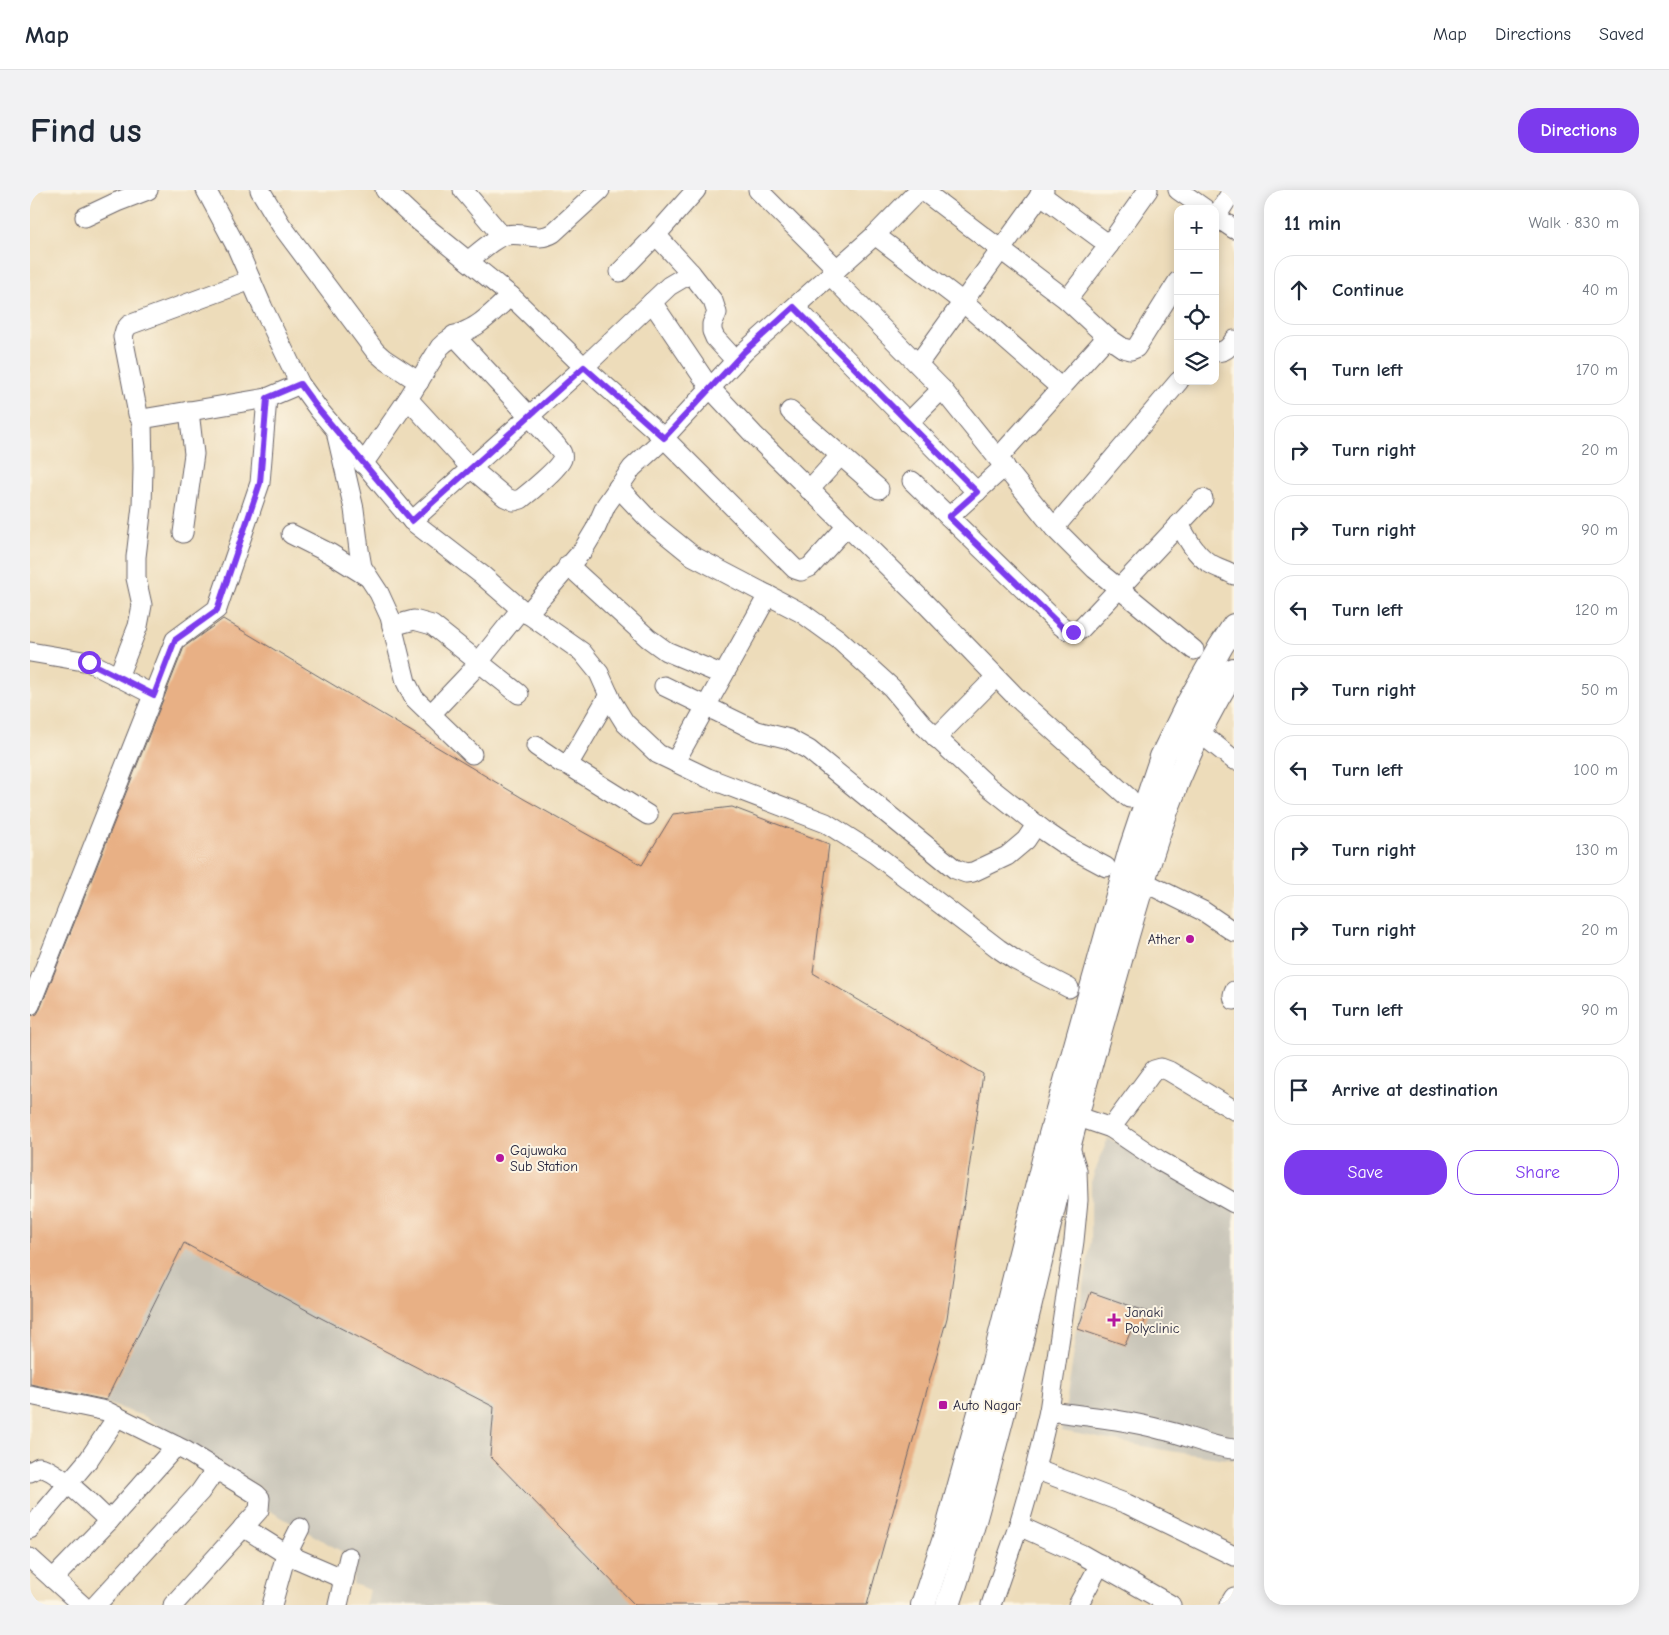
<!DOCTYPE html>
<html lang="en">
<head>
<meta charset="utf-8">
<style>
  body { margin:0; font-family:"Comic Neue",sans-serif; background:#f2f2f3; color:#1f2937 }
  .controls { position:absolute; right:15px; top:15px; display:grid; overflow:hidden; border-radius:10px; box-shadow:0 2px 12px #0003 }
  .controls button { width:45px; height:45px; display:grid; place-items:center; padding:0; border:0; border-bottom:1px solid #e0e1e3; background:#fff; color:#1f2937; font:25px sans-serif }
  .stop { position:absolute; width:15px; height:15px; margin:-11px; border:4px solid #7c3aed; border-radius:50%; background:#fff }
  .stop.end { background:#7c3aed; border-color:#fff; box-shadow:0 1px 5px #0008 }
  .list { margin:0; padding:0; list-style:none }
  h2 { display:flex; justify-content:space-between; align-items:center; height:65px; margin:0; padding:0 20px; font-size:21px }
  h2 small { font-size:16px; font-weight:400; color:#747a83 }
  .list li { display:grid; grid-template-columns:32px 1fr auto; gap:15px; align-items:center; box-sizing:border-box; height:70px; margin:0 10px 10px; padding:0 10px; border:1px solid #e0e1e3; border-radius:20px }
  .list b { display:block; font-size:19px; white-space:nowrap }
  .list em { font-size:16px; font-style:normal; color:#747a83 }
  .actions { display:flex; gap:10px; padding:15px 20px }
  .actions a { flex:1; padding:11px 0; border:1px solid #7c3aed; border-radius:20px; text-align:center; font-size:18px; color:#7c3aed }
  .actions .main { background:#7c3aed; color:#fff }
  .icon { flex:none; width:28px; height:28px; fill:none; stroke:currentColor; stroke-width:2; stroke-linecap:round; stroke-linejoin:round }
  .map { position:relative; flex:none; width:1204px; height:1415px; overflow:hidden; border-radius:20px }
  header { display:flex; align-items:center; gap:30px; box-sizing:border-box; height:70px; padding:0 25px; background:#fff; border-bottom:1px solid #e0e1e3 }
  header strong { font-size:24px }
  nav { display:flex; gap:28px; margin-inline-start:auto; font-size:18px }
  .intro { display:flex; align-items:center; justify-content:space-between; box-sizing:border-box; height:120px; padding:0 30px }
  h1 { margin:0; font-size:35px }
  .button { padding:12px 22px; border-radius:20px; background:#7c3aed; color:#fff; font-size:18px; font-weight:700 }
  main { display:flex; gap:30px; padding:0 30px }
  aside { flex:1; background:#fff; border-radius:20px; box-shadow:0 2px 12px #0003 }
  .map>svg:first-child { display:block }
  .industrial { fill:#c8c4b8 }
  .building { fill:#e8b085 }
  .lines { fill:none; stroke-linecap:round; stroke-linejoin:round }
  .minor-casing { stroke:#696367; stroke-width:21 }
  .major-casing { stroke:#696367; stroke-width:26 }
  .minor { stroke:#fff; stroke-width:19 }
  .major { stroke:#fff; stroke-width:24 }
  .route { stroke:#7c3aed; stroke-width:6 }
  .poi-dot { fill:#b5179e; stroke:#fcf5e5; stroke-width:2 }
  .labels { text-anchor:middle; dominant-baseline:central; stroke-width:4; stroke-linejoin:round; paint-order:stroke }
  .poi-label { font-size:14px; fill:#22223b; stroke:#fcf5e5; text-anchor:start }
</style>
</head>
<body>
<header>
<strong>Map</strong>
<nav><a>Map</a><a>Directions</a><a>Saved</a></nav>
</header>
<div class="intro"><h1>Find us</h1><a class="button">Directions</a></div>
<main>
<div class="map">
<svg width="1204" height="1415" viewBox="0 0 1204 1415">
  <rect width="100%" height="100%" fill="#fcf5e5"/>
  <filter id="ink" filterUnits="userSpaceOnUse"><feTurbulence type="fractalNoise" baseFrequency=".02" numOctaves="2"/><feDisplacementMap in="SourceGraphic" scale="10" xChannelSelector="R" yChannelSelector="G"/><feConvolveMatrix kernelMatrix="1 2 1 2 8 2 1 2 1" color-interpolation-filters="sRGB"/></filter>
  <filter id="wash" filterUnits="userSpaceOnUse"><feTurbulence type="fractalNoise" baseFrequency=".0096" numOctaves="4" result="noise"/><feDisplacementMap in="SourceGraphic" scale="20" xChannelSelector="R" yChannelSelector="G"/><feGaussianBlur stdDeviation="1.12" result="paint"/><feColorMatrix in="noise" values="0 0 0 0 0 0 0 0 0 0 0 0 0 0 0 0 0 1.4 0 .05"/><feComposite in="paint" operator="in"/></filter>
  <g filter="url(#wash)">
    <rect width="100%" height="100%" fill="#eddcba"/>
    <g class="industrial">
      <path d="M1078 948 1204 1019V1270L1139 1261 1032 1241 1061 1050V992Z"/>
      <path d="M154 1053 291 1128 464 1217 460 1266 605 1415H335L340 1400 323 1394 325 1369 235 1318 233 1299 116 1227 75 1213Z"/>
    </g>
    <g id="blocks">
      <g class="building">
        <path d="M193 429 494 609 612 675 643 624 702 617 799 654 783 783 953 884 917 1128 837 1415H605L460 1266 464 1217 291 1128 154 1053 76 1210 0 1194V826L7 824 10 819 154 457Z"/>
        <path d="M1061 1102 1118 1122 1111 1141 1102 1138 1095 1155 1048 1139Z"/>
      </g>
    </g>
  </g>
  <g filter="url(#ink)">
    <use href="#blocks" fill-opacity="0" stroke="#696367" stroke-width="1"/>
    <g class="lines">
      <g class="minor-casing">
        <g id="minor">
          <path d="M176 0 207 58 233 118 270 194 289 220 382 331 452 385 491 419 552 462 569 483 582 512 595 533 628 564 678 588 796 633 845 664 969 759 985 770 1039 798"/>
          <path d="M230 0 251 35 345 161 354 169 389 192"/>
          <path d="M355 0 385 28 481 106 554 177 634 248 765 379 771 381 780 377 817 336"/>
          <path d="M433 0 472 46"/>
          <path d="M728 0 807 79"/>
          <path d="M892 0 1037 110"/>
          <path d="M1148 0 1175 19"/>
          <path d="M1010 4 1079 55"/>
          <path d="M1185 26 1204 39"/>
          <path d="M55 27 87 12 118 0"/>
          <path d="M1185 28 1203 0"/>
          <path d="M626 45 661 83 683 111 687 123 682 134V141L685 148 706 171"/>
          <path d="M845 45 934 113 1031 198"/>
          <path d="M438 71C447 64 463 49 473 46 490 40 507 53 523 43L570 0"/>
          <path d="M590 82 626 45 666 0"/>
          <path d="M800 85 912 199 1024 338 1065 379 1164 460"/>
          <path d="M622 112 680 198 724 245 889 407 986 507 1099 608"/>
          <path d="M765 117 947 302"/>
          <path d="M1077 147 1093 158 1101 160 1106 158 1148 91"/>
          <path d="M1185 162C1195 162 1199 158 1204 150"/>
          <path d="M888 174 1014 0"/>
          <path d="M378 209 442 279 475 307 484 311 491 309C500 302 529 278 532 269 534 263 529 259 526 255L424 145"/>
          <path d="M760 221 849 299"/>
          <path d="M112 232 108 224 93 147 95 140 99 135 221 90"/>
          <path d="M878 233 912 199"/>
          <path d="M307 246 324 319 329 360 332 377 349 403 360 427 376 492 384 508 442 564"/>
          <path d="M968 268 1077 147 1037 110 1079 55 1118 0"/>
          <path d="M333 274 378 209 410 157C421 145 435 143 447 135 459 127 470 115 481 106"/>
          <path d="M882 291 1030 435C1037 441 1041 442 1050 440L1173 309"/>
          <path d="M588 297 621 332 663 366 772 423 808 449 862 498 893 535 958 596 1016 642 1035 655 1076 677"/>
          <path d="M779 300 811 265"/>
          <path d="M919 327 975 276"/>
          <path d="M382 331 554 177 639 96 661 83"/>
          <path d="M1149 334C1157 348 1165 364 1179 373 1187 378 1196 380 1204 385"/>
          <path d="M1024 338 1149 191"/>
          <path d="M153 343 164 264 159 221"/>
          <path d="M261 344 301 364 338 387"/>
          <path d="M538 375 618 448 636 461 693 485"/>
          <path d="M497 424 553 360 565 340 576 315 602 278 626 256 714 162 845 45 889 0"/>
          <path d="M362 436 384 430 402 435 489 504"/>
          <path d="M0 462 59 472 124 505"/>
          <path d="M88 487 108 436 112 415 106 388V367L112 316 113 278 112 232 118 228 237 208"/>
          <path d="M634 496 727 541 759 549 779 560 925 679 936 683 943 682 977 666 996 650 1006 635"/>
          <path d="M401 524 440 483 491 419"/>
          <path d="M1169 542 1204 570"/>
          <path d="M906 548 966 487"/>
          <path d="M506 556 531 573 538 575 579 505"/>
          <path d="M645 572 738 405"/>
          <path d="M538 575 618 625"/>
          <path d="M1112 691 1173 721 1204 742"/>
          <path d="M1204 801 1203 805 1204 810"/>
          <path d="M0 815 145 450 187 419 230 293 237 208 270 194"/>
          <path d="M1046 926 1081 938 1130 971 1204 1013"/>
          <path d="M1081 938 1124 880 1131 878 1139 881 1204 920"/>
          <path d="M0 1205 76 1221 156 1261 226 1304 230 1308 229 1320 143 1415"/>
          <path d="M1019 1221C1057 1226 1096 1230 1133 1240 1157 1245 1180 1257 1204 1259"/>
          <path d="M1005 1279 1097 1314 1204 1366"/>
          <path d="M0 1282 9 1277C27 1279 65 1318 79 1331"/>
          <path d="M989 1336 1051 1364 1141 1415"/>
          <path d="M213 1337 256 1364 314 1389"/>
          <path d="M0 1339 59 1269 87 1227"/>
          <path d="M0 1368 52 1415"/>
          <path d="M23 1389 79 1331 146 1256"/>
          <path d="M66 1415 170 1302 186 1279"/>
          <path d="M242 1415 255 1368 270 1338"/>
          <path d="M308 1415 319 1367"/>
          <path d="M961 1415 990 1331 1005 1279 1019 1221 1044 1051 1048 1010 1047 980 1039 954"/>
          <path d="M1048 1415 1070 1374"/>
          <path d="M1199 1415 1204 1407"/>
        </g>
      </g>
      <g class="major-casing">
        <g id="major">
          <path d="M893 1415 916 1345 963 1176 1015 966 1101 659 1132 567 1158 514 1191 456 1204 436"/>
          <path d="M918 1415C943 1342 961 1267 981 1192 1003 1103 1023 1013 1047 924 1058 880 1071 836 1084 791 1115 682 1142 577 1204 480"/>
        </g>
      </g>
      <use href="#minor" class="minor"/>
      <use href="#major" class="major"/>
    </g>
  </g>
  <g class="lines" filter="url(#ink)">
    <path class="route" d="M59 472 124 505 145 450 187 420 230 293 237 208 270 194 289 220 382 331 554 177 634 248 714 162 764 117 947 302 919 327 1030 435 1036 440 1043 442"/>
  </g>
  <g class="poi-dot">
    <circle cx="1160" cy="749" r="5"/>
    <circle cx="470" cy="968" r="5"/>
    <path d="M1081.5 1122.5h5v5h5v5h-5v5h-5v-5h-5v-5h5z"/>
    <rect x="908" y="1210" width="10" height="10" rx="2.5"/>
  </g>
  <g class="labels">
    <g class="poi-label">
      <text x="1150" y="749" text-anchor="end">Ather</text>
      <text x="480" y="960">Gajuwaka<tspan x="480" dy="16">Sub Station</tspan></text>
      <text x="1095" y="1122">Janaki<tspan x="1095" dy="16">Polyclinic</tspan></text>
      <text x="923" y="1215">Auto Nagar</text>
    </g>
  </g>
</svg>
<div class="controls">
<button>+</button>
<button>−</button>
<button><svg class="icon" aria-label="locate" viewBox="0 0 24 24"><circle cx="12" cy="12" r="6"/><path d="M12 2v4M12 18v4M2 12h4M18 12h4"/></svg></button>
<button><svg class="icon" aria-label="layers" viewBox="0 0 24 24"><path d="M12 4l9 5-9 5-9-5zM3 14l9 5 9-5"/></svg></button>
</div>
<div class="stop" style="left:59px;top:472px"></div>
<div class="stop end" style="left:1043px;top:442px"></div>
</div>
<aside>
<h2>11 min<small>Walk · 830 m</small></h2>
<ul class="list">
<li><svg class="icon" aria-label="ahead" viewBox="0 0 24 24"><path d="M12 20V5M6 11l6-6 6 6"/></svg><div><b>Continue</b></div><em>40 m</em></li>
<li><svg class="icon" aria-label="left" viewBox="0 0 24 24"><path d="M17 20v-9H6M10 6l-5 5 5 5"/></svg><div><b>Turn left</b></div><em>170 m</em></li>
<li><svg class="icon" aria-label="right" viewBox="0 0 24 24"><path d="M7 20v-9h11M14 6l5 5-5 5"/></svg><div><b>Turn right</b></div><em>20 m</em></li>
<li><svg class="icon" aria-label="right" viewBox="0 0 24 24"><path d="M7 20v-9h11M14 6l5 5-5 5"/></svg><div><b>Turn right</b></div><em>90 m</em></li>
<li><svg class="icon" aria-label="left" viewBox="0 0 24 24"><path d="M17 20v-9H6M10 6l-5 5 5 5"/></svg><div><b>Turn left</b></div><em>120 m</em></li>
<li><svg class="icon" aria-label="right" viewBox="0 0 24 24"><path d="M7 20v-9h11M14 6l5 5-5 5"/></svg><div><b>Turn right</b></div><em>50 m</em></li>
<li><svg class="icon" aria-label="left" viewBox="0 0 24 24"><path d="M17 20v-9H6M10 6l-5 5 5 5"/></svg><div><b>Turn left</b></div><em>100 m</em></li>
<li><svg class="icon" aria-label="right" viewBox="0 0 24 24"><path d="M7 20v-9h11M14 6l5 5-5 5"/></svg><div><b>Turn right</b></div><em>130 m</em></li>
<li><svg class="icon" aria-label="right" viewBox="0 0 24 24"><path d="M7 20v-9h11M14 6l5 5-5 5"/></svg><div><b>Turn right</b></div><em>20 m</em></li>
<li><svg class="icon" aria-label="left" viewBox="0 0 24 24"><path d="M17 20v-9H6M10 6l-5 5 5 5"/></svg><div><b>Turn left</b></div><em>90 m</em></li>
<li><svg class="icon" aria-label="arrive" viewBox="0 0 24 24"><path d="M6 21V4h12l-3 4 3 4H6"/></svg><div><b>Arrive at destination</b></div></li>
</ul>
<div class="actions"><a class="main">Save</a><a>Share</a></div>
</aside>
</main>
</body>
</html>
